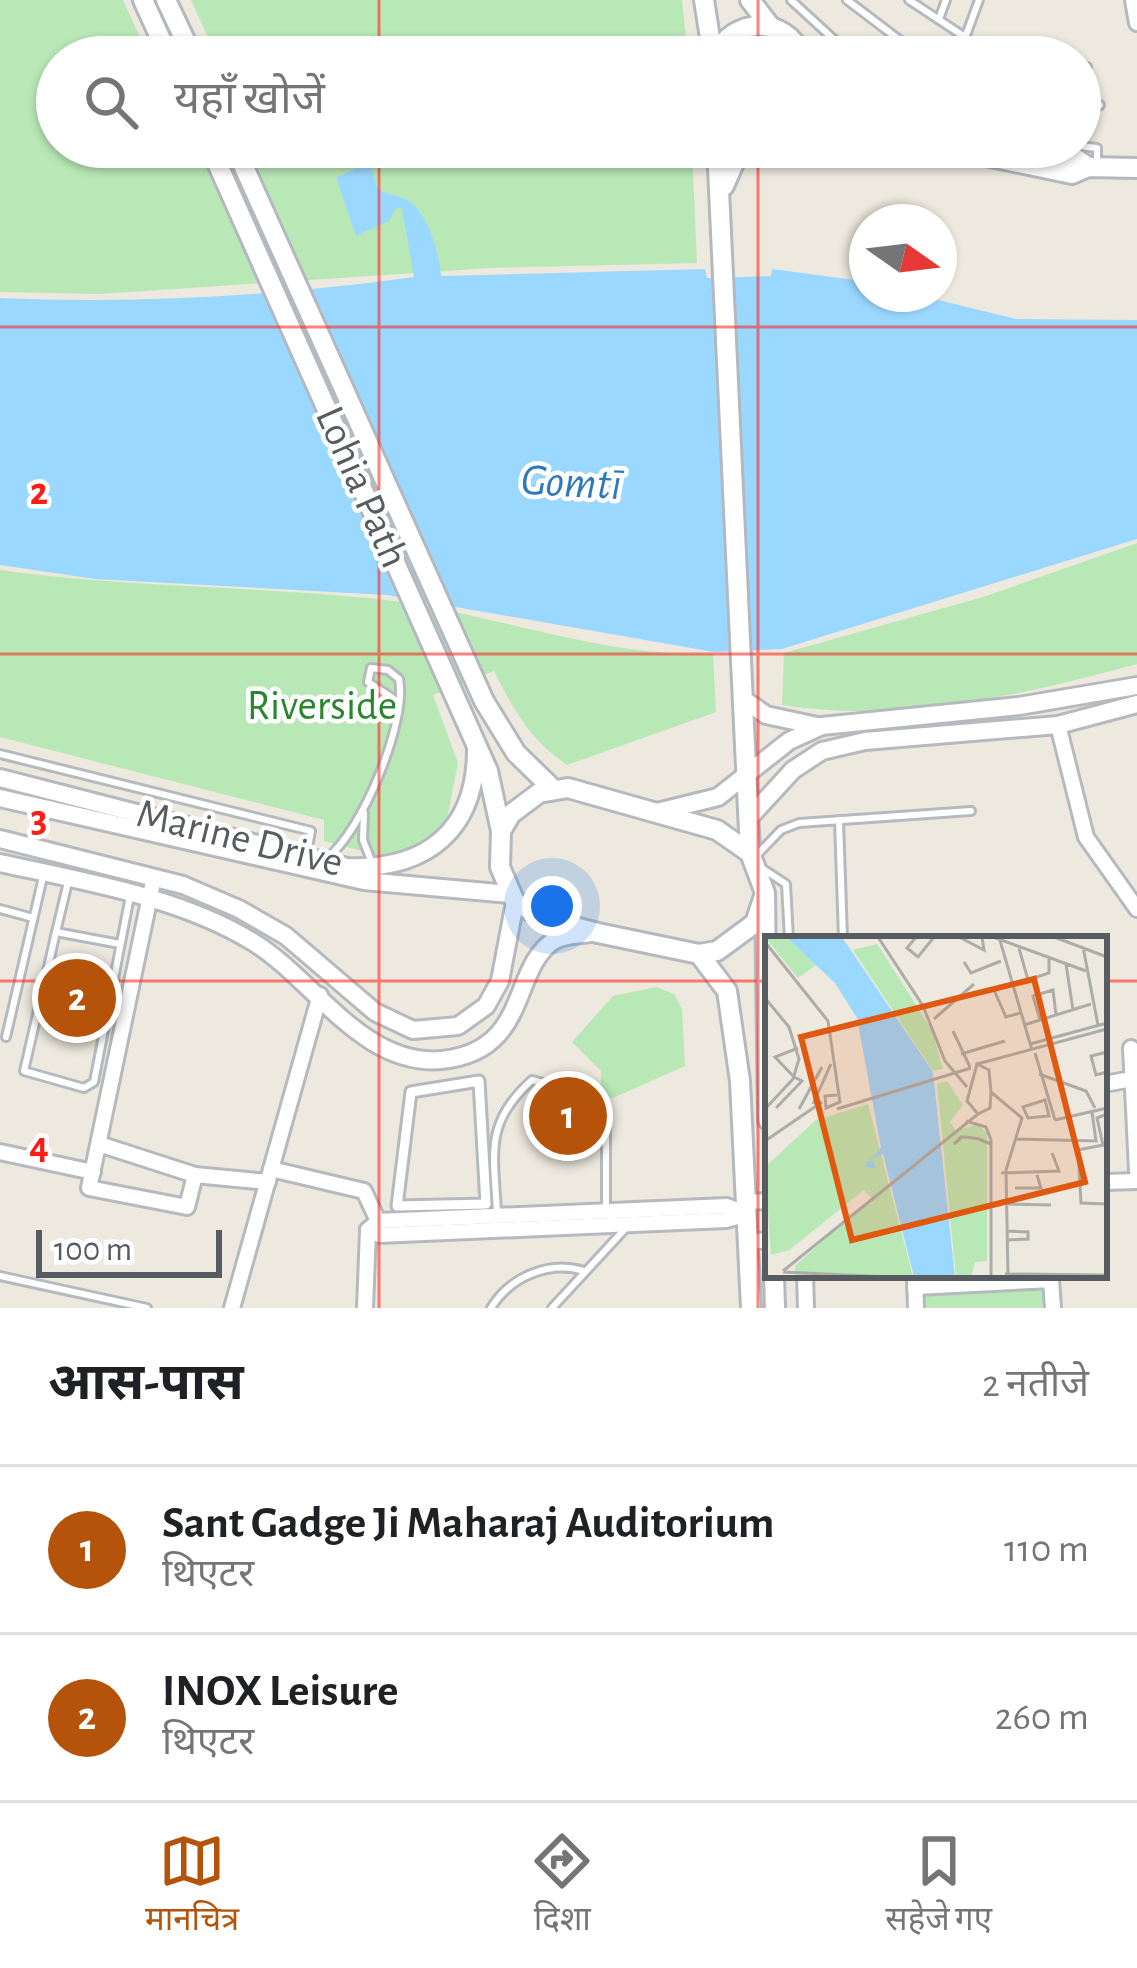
<!DOCTYPE html>
<html lang="hi">
<head>
<meta charset="utf-8">
<style>
  body { margin:0; font-family:"Alegreya Sans","Noto Sans Devanagari",sans-serif; background:#f6f6f6; color:#202124 }
  .compass { position:absolute; left:849px; top:204px; width:108px; height:108px; border-radius:50%; background:#fff; box-shadow:0 3px 9px #0004; rotate:104deg }
  .scale { position:absolute; left:36px; bottom:30px; width:186px; box-sizing:border-box; padding-left:12px; border:6px solid #575c61; border-top:0; font-size:33px; line-height:42px; white-space:nowrap; color:#575c61; -webkit-text-stroke:9px #fff; paint-order:stroke }
  .you { position:absolute; left:552px; top:906px; width:42px; height:42px; margin:-30px; border:9px solid #fff; border-radius:50%; background:#1a73e8; box-shadow:0 0 0 18px #1a73e833 }
  .badge { display:grid; place-items:center; width:78px; height:78px; border-radius:50%; background:#b45309; color:#fff; font-size:39px; font-weight:700 }
  .pin { position:absolute; translate:-50% -50%; border:6px solid #fff; box-shadow:0 3px 12px #0006 }
  .list { margin:0; padding:0; list-style:none }
  h2 { display:flex; justify-content:space-between; align-items:center; height:156px; margin:0; padding:0 48px; font-size:51px }
  h2 small { font-size:39px; font-weight:400; color:#757577 }
  .list li { display:grid; grid-template-columns:78px 1fr auto; gap:36px; align-items:center; box-sizing:border-box; height:168px; padding:0 48px; border-top:3px solid #e0e0e0 }
  .list b { display:block; font-size:45px; white-space:nowrap }
  .list p { margin:0; font-size:39px; white-space:nowrap; color:#757577 }
  .list em { font-size:39px; font-style:normal; color:#757577 }
  .icon { flex:none; width:66px; height:66px; fill:none; stroke:currentColor; stroke-width:2; stroke-linecap:round; stroke-linejoin:round }
  .map { position:relative; flex:none; width:1137px; height:1308px; overflow:hidden }
  .search { position:absolute; background:#fff; box-shadow:0 3px 9px #0004; left:36px; right:36px; top:36px; height:132px; display:flex; align-items:center; gap:30px; box-sizing:border-box; padding:0 42px; border-radius:66px; color:#757577; font-size:45px }
  .sheet { height:492px; background:#fff }
  nav { display:flex; justify-content:space-around; align-items:center; box-sizing:border-box; height:168px; border-top:3px solid #e0e0e0; background:#fff; font-size:33px; color:#757577 }
  nav a { display:grid; justify-items:center; gap:6px }
  nav .on { color:#b45309 }
  .map>svg:first-child { display:block }
  .green { fill:#b9e8b7 }
  .water { fill:#9bd8ff }
  .lines { fill:none; stroke-linecap:round; stroke-linejoin:round }
  .service-casing { stroke:#b6babf; stroke-width:12 }
  .pedestrian-casing { stroke:#b6babf; stroke-width:15 }
  .minor-casing { stroke:#b6babf; stroke-width:20 }
  .tertiary-casing { stroke:#b6babf; stroke-width:22 }
  .secondary-casing { stroke:#b4b9bf; stroke-width:24 }
  .service { stroke:#fff; stroke-width:6 }
  .pedestrian { stroke:#fff; stroke-width:9 }
  .minor { stroke:#fff; stroke-width:14 }
  .tertiary { stroke:#fff; stroke-width:16 }
  .secondary { stroke:#fff; stroke-width:18 }
  .grid { fill:none; stroke:#fb1d15; stroke-width:3; stroke-opacity:0.55 }
  .labels { text-anchor:middle; dominant-baseline:central; stroke-width:9; stroke-linejoin:round; paint-order:stroke }
  .street-label { font-size:42px; fill:#575c61; stroke:#fff }
  .park-label { font-size:42px; fill:#2b852c; stroke:#fff }
  .water-label { font-size:45px; font-style:italic; fill:#2f79bb; stroke:#fff }
  .inset-road { fill:none; stroke:#acada8; stroke-width:3 }
  .view { fill:#e15910; fill-opacity:0.15; stroke:#e15910; stroke-width:6 }
  .inset-edge { fill:none; stroke:#575c61; stroke-width:6 }
  .grid-label { font-size:39px; text-anchor:middle; font-weight:bold; fill:#fb1d15; stroke:#fff; stroke-width:9; stroke-linejoin:round; paint-order:stroke }
</style>
</head>
<body>
<div class="map">
<svg width="1137" height="1308" viewBox="0 0 1137 1308">
  <rect width="100%" height="100%" fill="#ede9de"/>
  <g class="green">
    <path d="M0 0H123L149 57H57V147H189L194 157 214 147H692L697 263 490 268 100 294 0 292Z"/>
    <path d="M191 0H682L688 57H217Z"/>
    <path d="M1137 543V664C1022 695 901 724 782 705L784 653 983 597Z"/>
    <path d="M0 570C123 587 245 586 368 598 484 609 596 658 713 654L716 712 567 765C531 741 513 709 494 671L433 695 458 763 447 819 425 844 389 858 324 841V820L0 737Z"/>
    <path d="M656 987 674 994 682 1009 685 1066 613 1098 600 1099 601 1071 572 1042 613 996Z"/>
    <path d="M1045 1286 1046 1308H924L923 1293Z"/>
  </g>
  <path class="water" d="M369 162 378 189C388 195 395 194 405 199 428 211 439 252 441 276L705 269 707 278 771 276 772 269 855 280 867 283V294H914L1016 319 1137 320V539L782 649 714 652 387 595 95 579 0 565V298C138 304 277 296 414 277L402 209 397 207 389 221 356 236 336 178Z"/>
  <g class="lines">
    <g class="service-casing">
      <g id="service">
        <path d="M791 0 853 57"/>
        <path d="M847 0 922 57"/>
        <path d="M909 0 965 37"/>
        <path d="M939 19 946 0"/>
        <path d="M963 44 1023 57"/>
        <path d="M958 57 979 0"/>
        <path d="M1080 66 1087 67"/>
        <path d="M1080 103 1100 105"/>
        <path d="M1080 146 1097 148V163"/>
        <path d="M0 754 311 831 307 853"/>
        <path d="M364 813 363 840 372 863"/>
        <path d="M839 820 843 939"/>
        <path d="M327 858C361 833 408 721 399 679L388 670 371 668 368 682 391 697 397 718"/>
        <path d="M754 858 781 830 799 823 971 811"/>
        <path d="M760 867 786 884 789 939"/>
        <path d="M68 882 56 932 120 944"/>
        <path d="M0 909 33 918"/>
        <path d="M56 932 24 1071 84 1088 94 1082 130 896"/>
        <path d="M6 1037 43 877"/>
        <path d="M606 1122V1208"/>
        <path d="M497 1212C494 1153 484 1123 532 1080L588 1095 602 1109"/>
        <path d="M0 1276 147 1308"/>
        <path d="M491 1308C510 1277 549 1260 584 1271"/>
        <path d="M552 1308 625 1229"/>
      </g>
    </g>
    <g class="pedestrian-casing">
      <path id="pedestrian" d="M479 1081 486 1204 397 1206 411 1092Z"/>
    </g>
    <g class="minor-casing">
      <g id="minor">
        <path d="M1133 0 1137 23"/>
        <path d="M1058 725 1086 837 1137 909"/>
        <path d="M154 877 89 1188 187 1207 195 1175"/>
        <path d="M1131 1048 1137 1171"/>
        <path d="M1104 1084 1132 1079"/>
        <path d="M99 1144 195 1175 268 1182"/>
        <path d="M0 1152 93 1172"/>
        <path d="M271 1169 364 1191 378 1221"/>
        <path d="M1104 1182 1137 1181"/>
        <path d="M745 1202 768 1201"/>
        <path d="M368 1230 378 1221 727 1206 747 1214"/>
        <path d="M368 1230 379 1235 726 1220 745 1215"/>
        <path d="M748 1242 768 1240"/>
        <path d="M805 1275 806 1308"/>
        <path d="M915 1275 916 1308"/>
        <path d="M915 1287 1051 1280 1053 1308"/>
        <path d="M232 1308 320 995"/>
        <path d="M365 1308 368 1230"/>
      </g>
    </g>
    <g class="tertiary-casing">
      <g id="tertiary">
        <path d="M746 701 766 715 817 726"/>
        <path d="M0 778 347 867C427 870 477 830 476 747"/>
        <path d="M0 798 364 881 510 894"/>
        <path d="M657 812 718 797 789 741 822 726 1019 706 1137 686"/>
        <path d="M748 819 793 770 822 751 865 741 1058 725 1137 704"/>
        <path d="M0 839 183 885 239 909 286 936 375 1012 413 1030 458 1026 486 1006 500 981 515 902"/>
        <path d="M0 863C82 881 180 897 253 942 314 979 362 1067 442 1060 531 1051 510 967 555 940 566 934 579 935 591 933"/>
      </g>
    </g>
    <g class="secondary-casing">
      <g id="secondary">
        <path d="M143 0 169 57"/>
        <path d="M166 0 193 57"/>
        <path d="M704 0 713 57"/>
        <path d="M750 0 770 26"/>
        <path d="M714 57C733 17 785 14 803 57"/>
        <path d="M210 147 488 771 501 831"/>
        <path d="M235 147 484 701 516 753 553 789"/>
        <path d="M717 147 750 853"/>
        <path d="M943 147 1072 174 1088 167 1137 168"/>
        <path d="M1016 147 1075 158 1088 167"/>
        <path d="M724 186 741 147"/>
        <path d="M765 893 755 923 717 951 699 954 598 933 547 920 515 902 500 867 501 831 511 814 539 793 568 788 717 830 750 853 765 893 768 1120"/>
        <path d="M699 954 727 991 740 1081 751 1308"/>
        <path d="M774 1275 775 1308"/>
      </g>
    </g>
    <use href="#service" class="service"/>
    <use href="#pedestrian" class="pedestrian"/>
    <use href="#minor" class="minor"/>
    <use href="#tertiary" class="tertiary"/>
    <use href="#secondary" class="secondary"/>
  </g>
  <path class="grid" d="M379 0V57M758 0V57M379 147V1308M758 147V1308M0 327H1137M0 654H1137M0 981H768M1104 981H1137"/>
  <g class="labels">
    <g class="street-label">
      <text transform="translate(362 487) rotate(66)">Lohia Path</text>
      <text transform="translate(240 838) rotate(14)">Marine Drive</text>
    </g>
    <g class="park-label">
      <text x="322" y="706">Riverside</text>
    </g>
    <g class="water-label">
      <text transform="translate(571 483) rotate(3)">Gomtī</text>
    </g>
  </g>
  <g transform="translate(765 936)">
    <rect width="342" height="342" fill="#ede9de"/>
    <path d="M0 1H21L51 29 33 42ZM112 8 167 94 178 133 168 135 88 14ZM182 145 198 169 185 186 191 195 213 188 222 197V325L210 326 206 341H191L172 148ZM103 168 148 341H30V330L106 262 99 254 24 314 6 319 0 231 51 184Z" fill="#b9e8b7"/>
    <path d="M21 1H77L168 136 190 341H149L118 218 107 223 111 232 99 231 116 212 92 82 70 47Z" fill="#9bd8ff"/>
    <path class="inset-road" d="M113 1 158 70 180 125 202 151M151 1 142 12 153 21 169 1M194 1 219 14 217 1M228 1 321 35M234 1 267 114M289 1 342 21M0 6 63 85 75 166 61 172 60 160 72 159M318 11 333 89M254 12 263 44 284 37V21M199 26 206 37 236 25M301 28 308 74M229 54 241 81 255 77M0 62 24 91 34 123 28 143 1 172M169 83 209 48M275 84 268 60 288 54 291 79M259 89 326 68M188 95 205 131M265 108 342 87M342 116 326 120 331 139 342 136M270 117 290 184M196 118 240 105M212 128 342 93M212 128 224 134 226 156 225 172 213 178 202 165ZM274 138 321 155 330 172M29 141 10 121 33 112M227 157 257 182 241 234 243 341M280 164 284 180 263 182 258 171ZM48 168 66 128M11 172 37 145 29 141M34 173 57 131M72 173 206 132M342 178 332 182 338 209 313 214 316 267 342 268M290 184 342 172M201 185 221 191 226 204V341M197 201 189 208 196 201H201L214 203 226 208M250 203 331 205 327 176M0 205 57 166M236 237 294 235 287 217M250 252H276L272 239M240 268 286 269M241 295 263 296V303L242 304M18 335 213 178M18 336 125 341M240 338 342 339"/>
    <path class="view" d="M269 43 320 246 87 304 36 101Z"/>
    <rect width="342" height="342" class="inset-edge"/>
  </g>
  <g class="grid-label">
    <text x="39" y="504">2</text>
    <text x="39" y="831">3</text>
    <text x="39" y="1158">4</text>
  </g>
</svg>
<svg class="compass" viewBox="-18 -18 36 36"><path d="M0-13l5 13h-10z" fill="#e53935"/><path d="M0 13l5-13h-10z" fill="#757577"/></svg>
<div class="scale">100 m</div>
<div class="you"></div>
<div class="pin badge" style="left:568px;top:1116px">1</div>
<div class="pin badge" style="left:77px;top:998px">2</div>
<div class="search"><svg class="icon" aria-label="search" viewBox="0 0 24 24"><circle cx="10" cy="10" r="6"/><path d="M15 15l6 6"/></svg>यहाँ खोजें</div>
</div>
<section class="sheet">
<h2>आस-पास<small>2 नतीजे</small></h2>
<ul class="list">
<li><span class="badge">1</span><div><b>Sant Gadge Ji Maharaj Auditorium</b><p>थिएटर</p></div><em>110 m</em></li>
<li><span class="badge">2</span><div><b>INOX Leisure</b><p>थिएटर</p></div><em>260 m</em></li>
</ul>
</section>
<nav>
<a class="on"><svg class="icon" aria-label="map" viewBox="0 0 24 24"><path d="M3 6l6-2 6 2 6-2v14l-6 2-6-2-6 2zM9 4v14M15 6v14"/></svg>मानचित्र</a>
<a><svg class="icon" aria-label="directions" viewBox="0 0 24 24"><path d="M12 3l9 9-9 9-9-9zM9 14v-3h6M13 9l2 2-2 2"/></svg>दिशा</a>
<a><svg class="icon" aria-label="saved" viewBox="0 0 24 24"><path d="M7 4h10v16l-5-4-5 4z"/></svg>सहेजे गए</a>
</nav>
</body>
</html>
